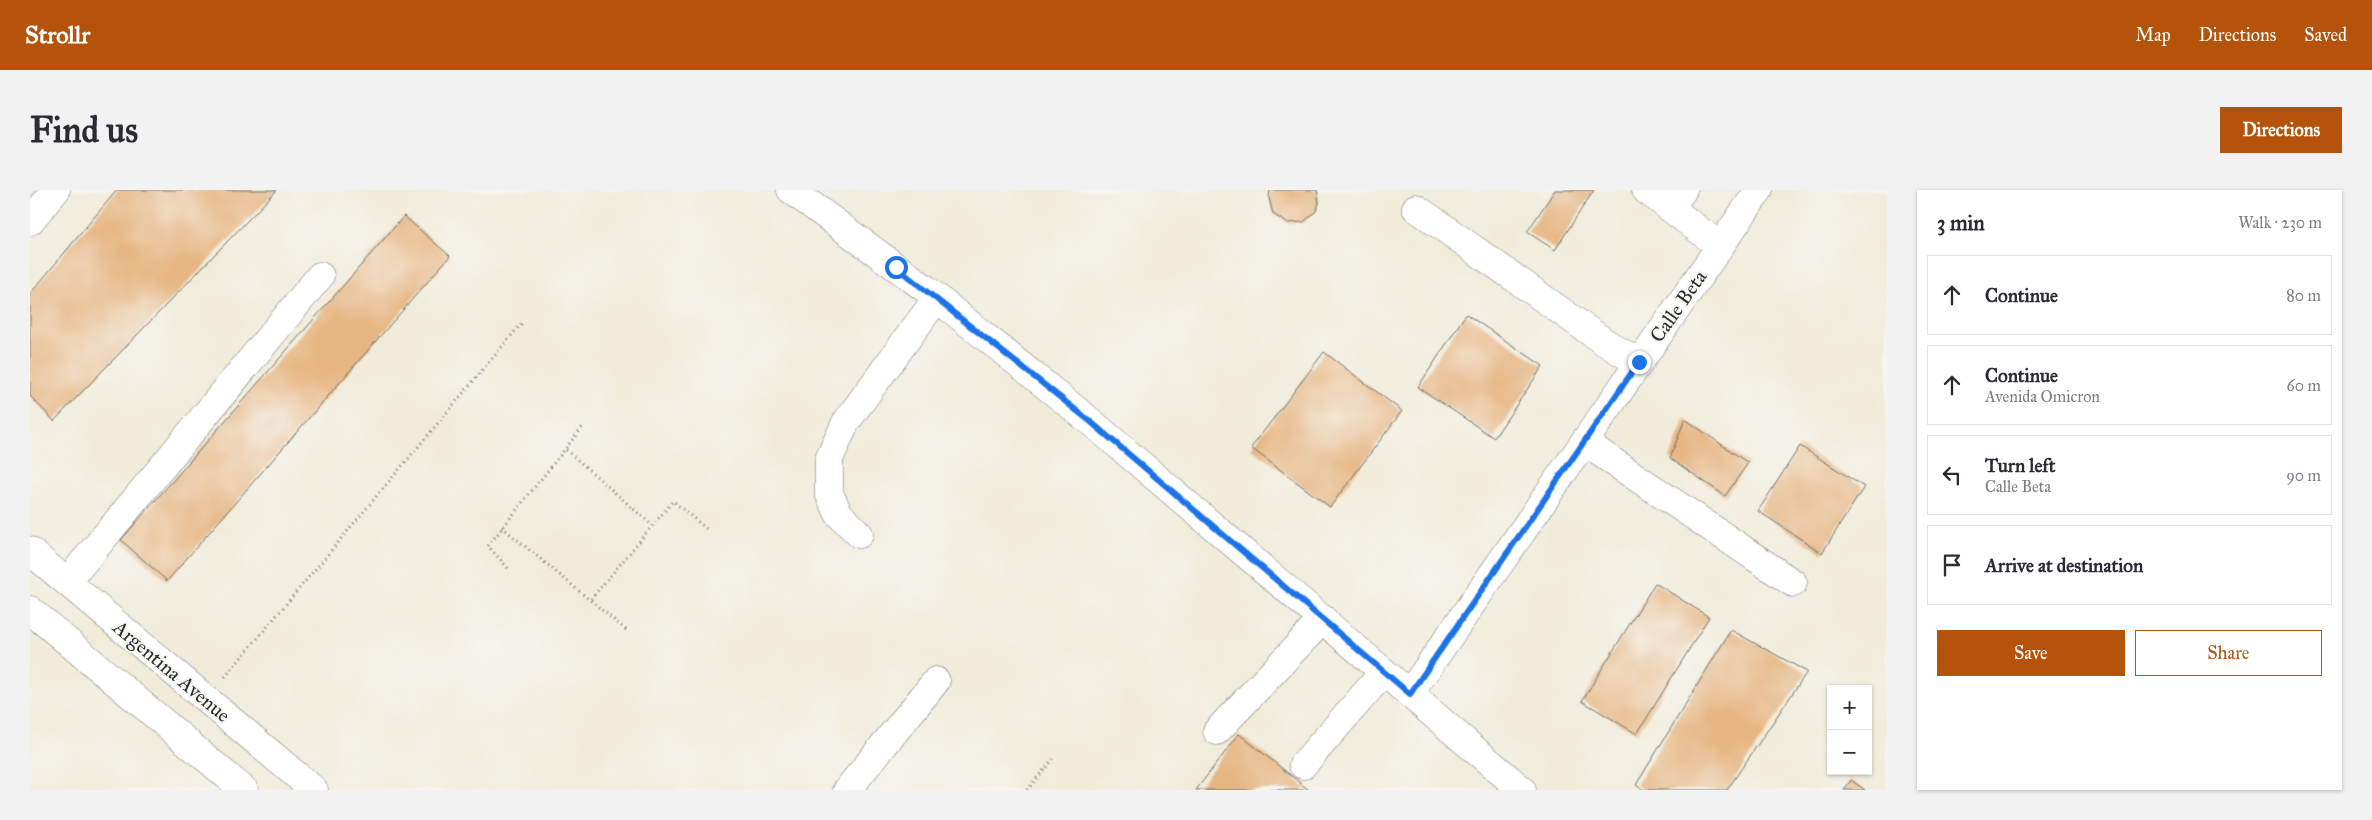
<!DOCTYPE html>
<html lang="en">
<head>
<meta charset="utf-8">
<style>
  body { margin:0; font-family:"IM FELL Great Primer",serif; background:#f2f2f3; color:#2b2b33 }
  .controls { position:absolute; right:15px; bottom:15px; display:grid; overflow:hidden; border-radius:0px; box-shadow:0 1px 4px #0004 }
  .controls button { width:45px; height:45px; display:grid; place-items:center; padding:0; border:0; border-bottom:1px solid #e1e1e2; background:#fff; color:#2b2b33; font:25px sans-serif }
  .stop { position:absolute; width:15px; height:15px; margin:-11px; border:4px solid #1a73e8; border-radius:50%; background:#fff }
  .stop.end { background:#1a73e8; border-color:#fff; box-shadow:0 1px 5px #0008 }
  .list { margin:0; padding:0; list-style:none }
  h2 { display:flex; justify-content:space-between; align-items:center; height:65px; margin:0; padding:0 20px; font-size:21px }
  h2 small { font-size:16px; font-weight:400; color:#7c7c81 }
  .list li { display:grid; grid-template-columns:32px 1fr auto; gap:15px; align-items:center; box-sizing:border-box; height:80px; margin:0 10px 10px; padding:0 10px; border:1px solid #e1e1e2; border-radius:0px }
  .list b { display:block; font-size:19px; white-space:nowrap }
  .list p { margin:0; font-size:16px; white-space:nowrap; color:#7c7c81 }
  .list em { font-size:16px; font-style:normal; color:#7c7c81 }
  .actions { display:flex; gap:10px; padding:15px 20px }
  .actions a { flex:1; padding:11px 0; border:1px solid #b45309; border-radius:0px; text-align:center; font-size:18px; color:#b45309 }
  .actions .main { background:#b45309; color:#fff }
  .icon { flex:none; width:28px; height:28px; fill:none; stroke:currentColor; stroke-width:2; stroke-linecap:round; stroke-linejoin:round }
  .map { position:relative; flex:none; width:1857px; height:600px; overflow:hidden; border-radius:0px }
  header { display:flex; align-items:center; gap:30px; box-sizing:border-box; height:70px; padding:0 25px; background:#b45309; color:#fff }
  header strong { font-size:24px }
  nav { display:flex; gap:28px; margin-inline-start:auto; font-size:18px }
  .intro { display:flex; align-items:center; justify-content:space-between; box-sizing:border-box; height:120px; padding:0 30px }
  h1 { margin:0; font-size:35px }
  .button { padding:12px 22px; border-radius:0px; background:#b45309; color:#fff; font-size:18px; font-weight:700 }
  main { display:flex; gap:30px; padding:0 30px }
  aside { flex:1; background:#fff; border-radius:0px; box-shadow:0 1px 4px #0004 }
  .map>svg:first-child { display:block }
  .building { fill:#e7b682 }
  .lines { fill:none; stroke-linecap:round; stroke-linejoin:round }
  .minor-casing { stroke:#706f68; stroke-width:29 }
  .major-casing { stroke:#706f68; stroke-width:29 }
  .path { stroke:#706f68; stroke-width:3; stroke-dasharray:1 4; stroke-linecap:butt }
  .minor { stroke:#fff; stroke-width:28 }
  .major { stroke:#fff; stroke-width:28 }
  .route { stroke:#1a73e8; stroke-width:6 }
  .labels { text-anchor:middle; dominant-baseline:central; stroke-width:4.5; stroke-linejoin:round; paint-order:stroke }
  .street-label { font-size:20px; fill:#2b2b2b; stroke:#f6f6f2 }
</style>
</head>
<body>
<header>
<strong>Strollr</strong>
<nav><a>Map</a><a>Directions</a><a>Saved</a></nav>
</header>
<div class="intro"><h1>Find us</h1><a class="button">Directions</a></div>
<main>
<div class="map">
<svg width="1857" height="600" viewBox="0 0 1857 600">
  <rect width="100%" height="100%" fill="#f6f6f2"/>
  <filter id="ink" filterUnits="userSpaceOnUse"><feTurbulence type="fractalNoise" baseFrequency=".02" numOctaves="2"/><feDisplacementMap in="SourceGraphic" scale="10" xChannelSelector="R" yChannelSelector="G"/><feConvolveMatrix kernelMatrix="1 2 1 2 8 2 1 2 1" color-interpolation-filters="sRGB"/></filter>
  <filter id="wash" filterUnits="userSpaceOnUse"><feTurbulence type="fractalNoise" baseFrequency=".0096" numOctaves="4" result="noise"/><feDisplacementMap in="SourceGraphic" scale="20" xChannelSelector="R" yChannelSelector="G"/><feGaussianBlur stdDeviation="1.12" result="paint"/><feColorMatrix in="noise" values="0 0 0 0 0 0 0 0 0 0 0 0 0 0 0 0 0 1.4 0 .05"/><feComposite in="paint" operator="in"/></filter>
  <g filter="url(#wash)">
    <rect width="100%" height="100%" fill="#f1ecda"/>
    <g id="blocks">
      <g class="building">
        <path d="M87 0H247L24 231 0 206V104Z"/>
        <path d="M1240 0H1287L1289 13 1286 21 1274 32 1257 33 1243 24 1239 8Z"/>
        <path d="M1525 0H1564L1525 60 1497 42Z"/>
        <path d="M374 26 420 66 137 391 91 350Z"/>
        <path d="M1436 124 1513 176 1464 248 1388 197Z"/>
        <path d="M1294 162 1372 221 1300 317 1221 258Z"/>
        <path d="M1655 229 1718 273 1695 306 1640 268Z"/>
        <path d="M1770 256 1834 297 1792 363 1728 321Z"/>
        <path d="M1625 393 1679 427 1607 544 1552 511Z"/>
        <path d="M1701 440 1777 482 1697 600H1613L1606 595Z"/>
        <path d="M1209 544 1279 600H1166Z"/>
        <path d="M1821 590 1835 600H1814Z"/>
      </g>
    </g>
  </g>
  <g filter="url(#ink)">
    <use href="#blocks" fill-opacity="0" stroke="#706f68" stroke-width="1"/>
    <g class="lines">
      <g class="minor-casing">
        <g id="minor">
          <path d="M761 0 896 99 1061 232 1492 600"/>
          <path d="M1616 0 1690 56"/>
          <path d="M1386 18 1573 151 1609 173"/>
          <path d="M1640 18 1653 0"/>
          <path d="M0 31 26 0"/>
          <path d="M1554 252 1763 393"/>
          <path d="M829 344 809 324 799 303V269L816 232 907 108"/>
          <path d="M37 392 290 86"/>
          <path d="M1380 503 1729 0"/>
          <path d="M1187 541 1293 429"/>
          <path d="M1273 575 1354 482"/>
          <path d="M817 600 906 491"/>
        </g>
      </g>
      <g class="major-casing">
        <g id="major">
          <path d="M0 361 284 600"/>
          <path d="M0 420 214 600"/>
        </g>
      </g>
      <g class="path">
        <path d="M536 260 622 335"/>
        <path d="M472 337 596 440"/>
        <path d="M478 378 458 356 554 235"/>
        <path d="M561 409 643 311 679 341"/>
        <path d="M195 487 492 133"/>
        <path d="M997 600 1023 569"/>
      </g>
      <use href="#minor" class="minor"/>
      <use href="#major" class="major"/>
    </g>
  </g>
  <g class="lines" filter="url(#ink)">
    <path class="route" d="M866 77 1061 232 1380 504 1609 172"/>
  </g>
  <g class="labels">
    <g class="street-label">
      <text transform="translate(1648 116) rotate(-55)">Calle Beta</text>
      <text transform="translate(142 481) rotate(40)">Argentina Avenue</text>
    </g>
  </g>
</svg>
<div class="controls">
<button>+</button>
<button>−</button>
</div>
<div class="stop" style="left:866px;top:77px"></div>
<div class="stop end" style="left:1609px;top:172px"></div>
</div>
<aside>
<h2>3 min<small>Walk · 230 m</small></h2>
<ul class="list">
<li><svg class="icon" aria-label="ahead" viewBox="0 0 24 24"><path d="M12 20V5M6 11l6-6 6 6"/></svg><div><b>Continue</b></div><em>80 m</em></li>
<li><svg class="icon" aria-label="ahead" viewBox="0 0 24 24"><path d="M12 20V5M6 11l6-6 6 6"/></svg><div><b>Continue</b><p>Avenida Omicron</p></div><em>60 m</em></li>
<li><svg class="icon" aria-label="left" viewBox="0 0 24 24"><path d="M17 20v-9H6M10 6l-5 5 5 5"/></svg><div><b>Turn left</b><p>Calle Beta</p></div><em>90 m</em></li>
<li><svg class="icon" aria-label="arrive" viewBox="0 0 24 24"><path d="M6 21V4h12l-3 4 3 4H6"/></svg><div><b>Arrive at destination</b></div></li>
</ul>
<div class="actions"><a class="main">Save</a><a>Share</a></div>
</aside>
</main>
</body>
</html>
